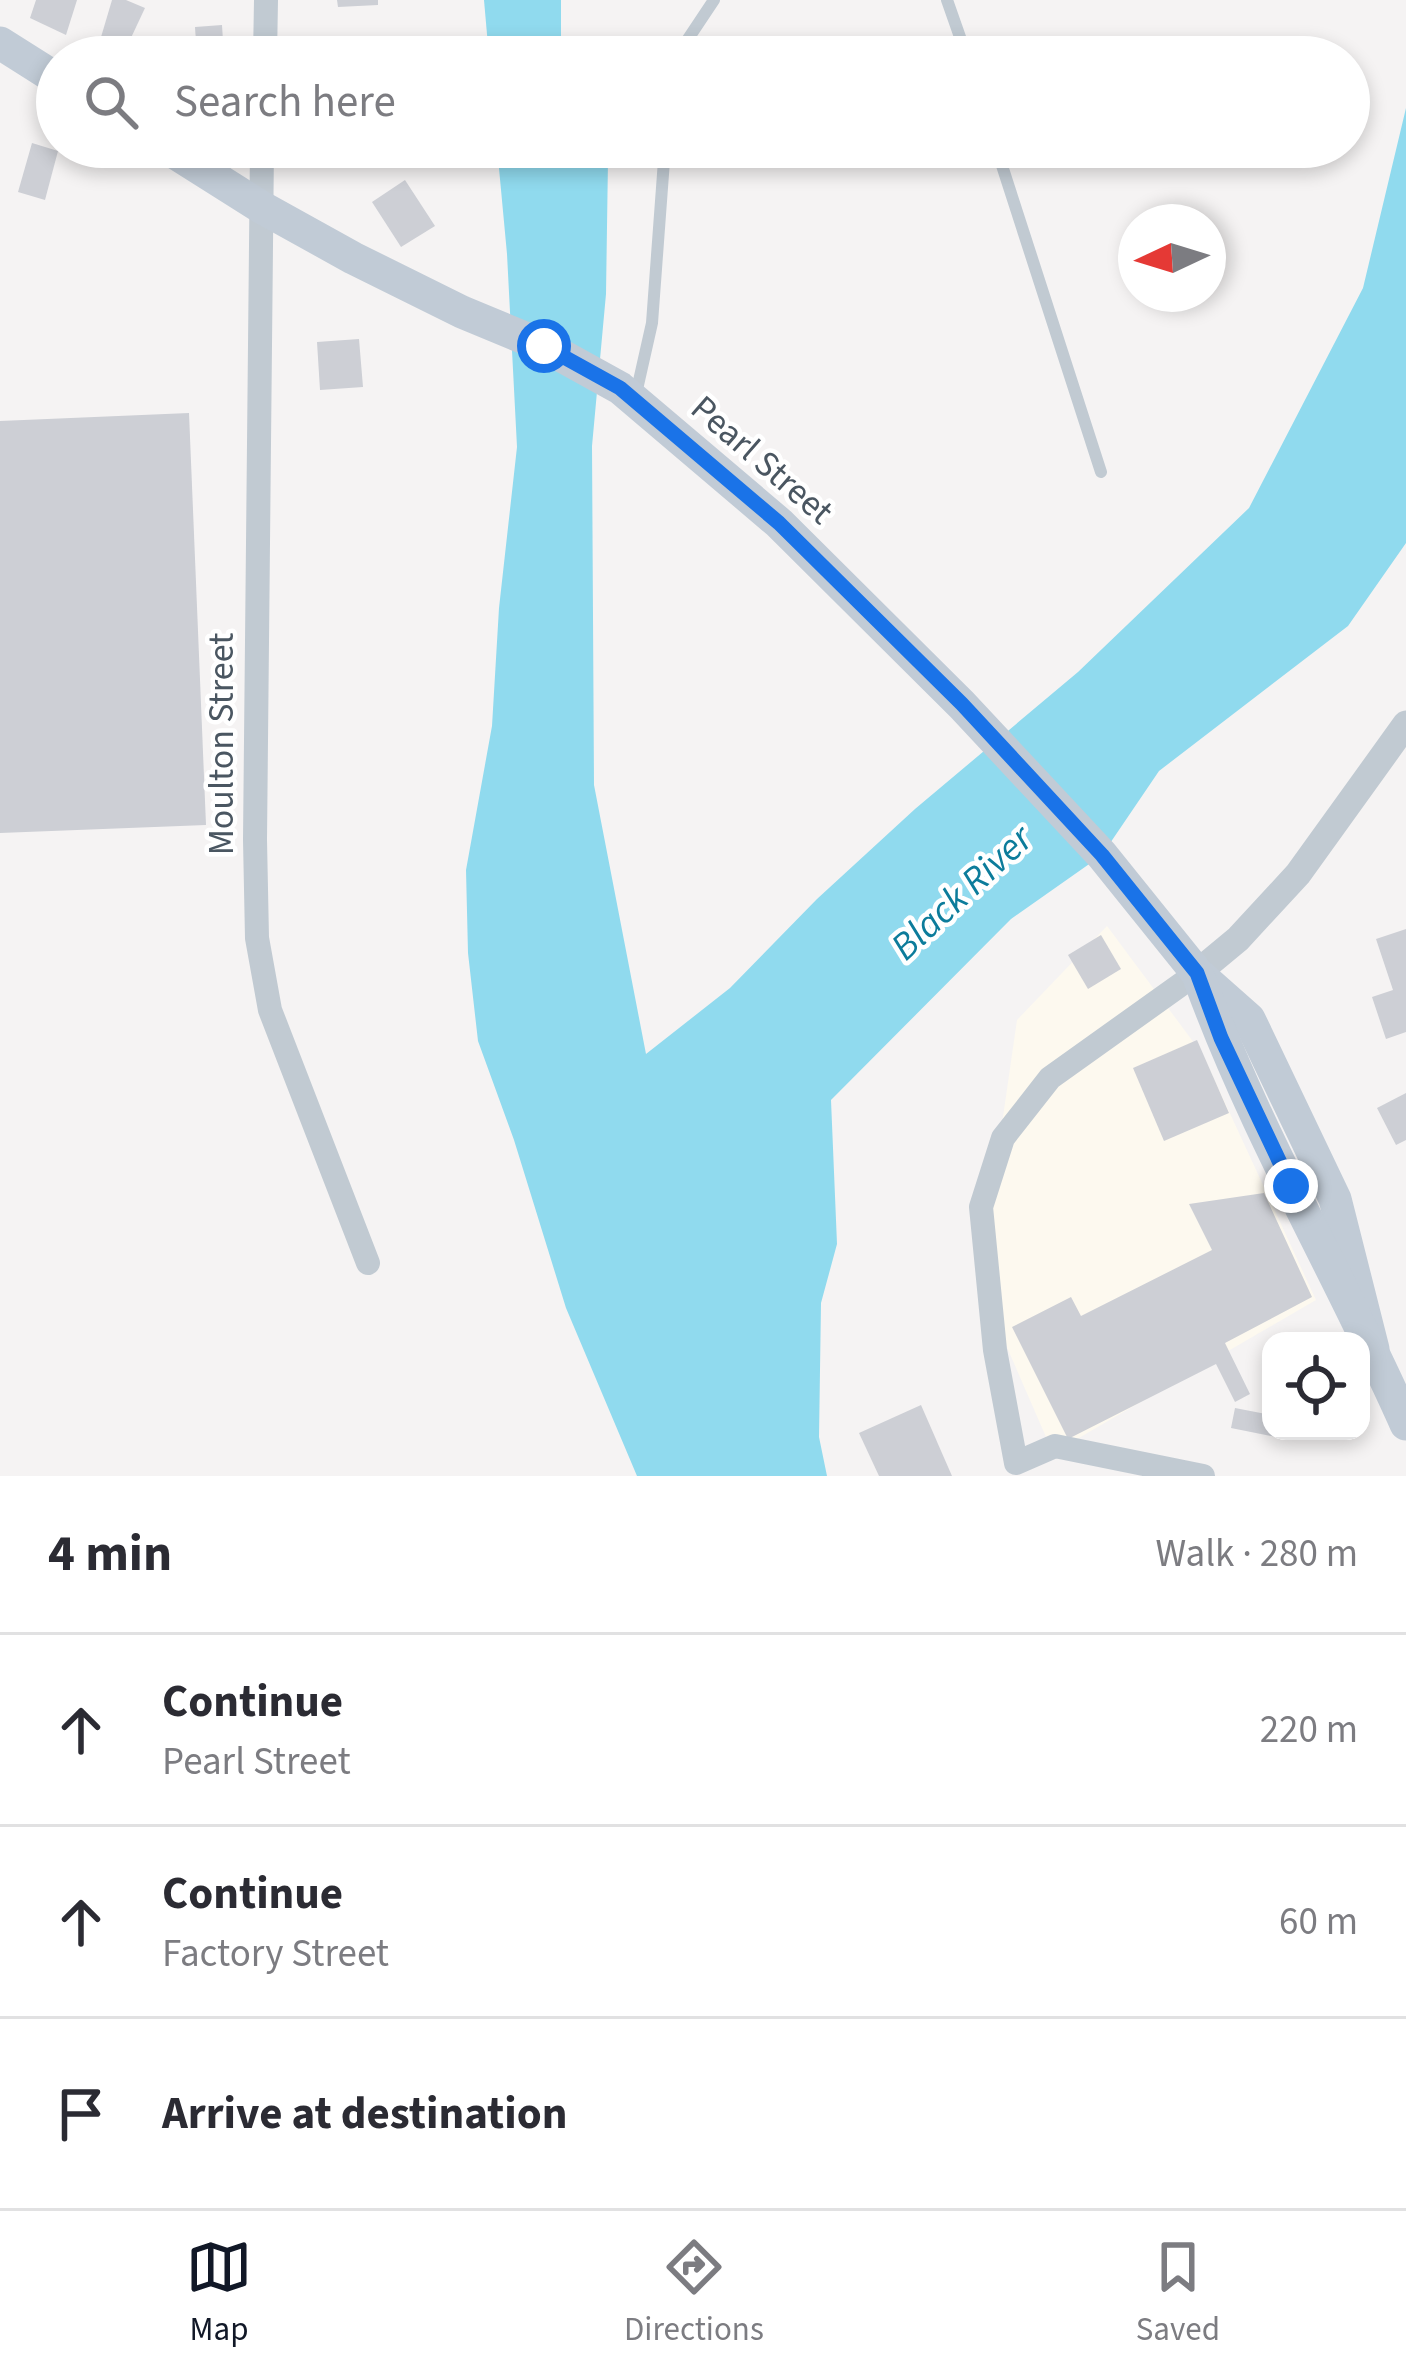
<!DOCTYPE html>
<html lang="en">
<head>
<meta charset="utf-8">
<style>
  body { margin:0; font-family:"Source Sans 3",sans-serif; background:#f7f7f7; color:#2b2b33 }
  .controls { position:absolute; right:36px; bottom:36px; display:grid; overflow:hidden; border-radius:24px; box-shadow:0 6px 18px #0003 }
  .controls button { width:108px; height:108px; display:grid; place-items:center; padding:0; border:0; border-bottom:3px solid #e1e1e2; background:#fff; color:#2b2b33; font:60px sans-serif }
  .compass { position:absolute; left:1118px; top:204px; width:108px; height:108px; border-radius:50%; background:#fff; box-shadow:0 6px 18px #0003; rotate:266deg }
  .stop { position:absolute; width:36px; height:36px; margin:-27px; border:9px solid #1a73e8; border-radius:50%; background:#fff }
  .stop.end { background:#1a73e8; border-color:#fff; box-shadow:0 3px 12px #0008 }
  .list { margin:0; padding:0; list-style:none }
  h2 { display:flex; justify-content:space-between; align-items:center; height:156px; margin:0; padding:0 48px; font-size:51px }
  h2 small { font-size:39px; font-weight:400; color:#7c7c81 }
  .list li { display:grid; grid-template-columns:78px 1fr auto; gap:36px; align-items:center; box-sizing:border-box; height:192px; padding:0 48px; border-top:3px solid #e1e1e2 }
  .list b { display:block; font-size:45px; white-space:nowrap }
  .list p { margin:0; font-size:39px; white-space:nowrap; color:#7c7c81 }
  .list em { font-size:39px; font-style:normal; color:#7c7c81 }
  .icon { flex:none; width:66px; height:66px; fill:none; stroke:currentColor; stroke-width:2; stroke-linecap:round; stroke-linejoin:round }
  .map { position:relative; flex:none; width:1406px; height:1476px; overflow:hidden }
  .search { position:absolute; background:#fff; box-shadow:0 6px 18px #0003; left:36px; right:36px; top:36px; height:132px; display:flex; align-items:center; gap:30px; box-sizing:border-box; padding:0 42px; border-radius:66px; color:#7c7c81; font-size:45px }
  .sheet { height:732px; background:#fff }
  nav { display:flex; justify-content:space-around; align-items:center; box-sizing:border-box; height:168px; border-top:3px solid #e1e1e2; background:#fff; font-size:33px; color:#7c7c81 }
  nav a { display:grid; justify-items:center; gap:6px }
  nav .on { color:#111827 }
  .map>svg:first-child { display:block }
  .commercial { fill:#fdf9ef }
  .water { fill:#90daee }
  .building { fill:#cdcfd5 }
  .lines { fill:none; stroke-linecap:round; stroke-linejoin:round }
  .service { stroke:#c1cad2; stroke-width:12 }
  .minor { stroke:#c1cad2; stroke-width:24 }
  .tertiary { stroke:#c1cad2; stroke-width:27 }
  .secondary { stroke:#c1cbd6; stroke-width:33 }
  .route { stroke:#1a73e8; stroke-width:15 }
  .labels { text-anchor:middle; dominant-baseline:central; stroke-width:9; stroke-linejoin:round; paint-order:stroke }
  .street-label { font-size:36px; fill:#4a5661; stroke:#fff }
  .water-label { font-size:39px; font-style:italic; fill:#0c7c9b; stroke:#fff }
</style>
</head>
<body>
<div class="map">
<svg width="1406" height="1476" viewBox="0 0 1406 1476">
  <rect width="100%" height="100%" fill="#f5f3f3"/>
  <path class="commercial" d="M1107 926 1203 1055 1316 1300 1053 1453 979 1283 1017 1020Z"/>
  <g class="water">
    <path d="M484 0H561V57H489Z"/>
    <path d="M1406 108V543L1348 626 1159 771 1102 855 1011 919 831 1100 837 1244 821 1303 819 1437 827 1476H637L566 1308 514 1140 478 1041 468 953 466 870 492 726 499 608 517 447 507 254 497 147H595L608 160 606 294 592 446 594 785 646 1054 730 988 817 899 915 809 1078 672 1249 508 1363 288Z"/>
  </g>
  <g class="building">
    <path d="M36 0H77L66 35 30 18Z"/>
    <path d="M112 0H126L145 8 122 57H102L96 54Z"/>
    <path d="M337 0H378V5L338 7Z"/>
    <path d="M222 25 224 57H197L195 27Z"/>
    <path d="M32 143 58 151 45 200 18 192Z"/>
    <path d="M405 180 435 226 401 247 372 202Z"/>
    <path d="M359 339 363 387 320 390 317 342Z"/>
    <path d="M189 413 206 825 0 833V421Z"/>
    <path d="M1406 929V1032L1386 1039 1372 997 1393 990 1376 939Z"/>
    <path d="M1101 935 1121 969 1088 989 1068 955Z"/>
    <path d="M1197 1040 1229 1113 1164 1141 1133 1068Z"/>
    <path d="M1406 1093V1140L1396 1145 1377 1108Z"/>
    <path d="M1264 1193 1312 1297 1225 1343 1250 1394 1235 1402 1216 1364 1068 1439 1012 1327 1071 1297 1081 1316 1212 1250 1189 1204Z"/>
    <path d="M921 1405 952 1476H879L859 1433Z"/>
    <path d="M1235 1408 1271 1415V1431H1288L1286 1439 1231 1428Z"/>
  </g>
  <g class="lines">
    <g class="service">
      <path d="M947 0 967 57"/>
      <path d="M676 57 714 0"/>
      <path d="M996 147 1101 472"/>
      <path d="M636 394 652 323 665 147"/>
    </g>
    <g class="minor">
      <path d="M265 57 266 0"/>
      <path d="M262 147 255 840 257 938 270 1010 368 1263"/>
      <path d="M1197 973 1050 1078 1003 1138 981 1207 995 1350 1016 1463 1055 1446 1203 1476"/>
    </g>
    <path class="tertiary" d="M1197 973 1238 939 1298 874 1406 724"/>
    <g class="secondary">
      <path d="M0 43 57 79"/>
      <path d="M166 147 261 207 353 258 462 312 544 346 620 388 779 523 962 705 1102 855 1197 973 1249 1019 1335 1199 1373 1349"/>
      <path d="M1200 980C1256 1134 1340 1275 1406 1424"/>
    </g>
  </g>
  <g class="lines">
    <path class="route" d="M544 346 620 388 779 523 962 704 1102 855 1197 973 1221 1038 1291 1186"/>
  </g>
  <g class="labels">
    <g class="street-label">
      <text transform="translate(762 460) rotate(41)">Pearl Street</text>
      <text transform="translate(221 744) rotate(-90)">Moulton Street</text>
    </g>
    <g class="water-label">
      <text transform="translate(962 893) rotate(-43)">Black River</text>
    </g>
  </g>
</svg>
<div class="controls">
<button><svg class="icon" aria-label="locate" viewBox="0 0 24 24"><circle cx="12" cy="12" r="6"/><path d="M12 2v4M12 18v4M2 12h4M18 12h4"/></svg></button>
</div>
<svg class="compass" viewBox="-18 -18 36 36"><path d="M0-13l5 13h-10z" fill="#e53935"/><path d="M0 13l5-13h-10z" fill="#7c7c81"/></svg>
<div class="stop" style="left:544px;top:346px"></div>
<div class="stop end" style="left:1291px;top:1186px"></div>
<div class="search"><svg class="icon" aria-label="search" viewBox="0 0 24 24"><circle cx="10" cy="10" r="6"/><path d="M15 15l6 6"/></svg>Search here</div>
</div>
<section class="sheet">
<h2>4 min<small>Walk · 280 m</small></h2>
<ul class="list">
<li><svg class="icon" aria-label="ahead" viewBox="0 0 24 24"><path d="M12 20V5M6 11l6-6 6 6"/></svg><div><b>Continue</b><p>Pearl Street</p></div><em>220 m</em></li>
<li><svg class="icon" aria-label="ahead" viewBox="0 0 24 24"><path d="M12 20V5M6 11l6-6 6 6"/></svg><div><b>Continue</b><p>Factory Street</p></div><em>60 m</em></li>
<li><svg class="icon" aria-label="arrive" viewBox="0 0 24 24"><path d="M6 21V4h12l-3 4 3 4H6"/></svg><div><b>Arrive at destination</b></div></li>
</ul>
</section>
<nav>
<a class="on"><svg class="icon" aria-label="map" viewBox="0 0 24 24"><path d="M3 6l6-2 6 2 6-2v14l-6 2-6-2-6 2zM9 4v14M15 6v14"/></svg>Map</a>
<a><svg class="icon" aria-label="directions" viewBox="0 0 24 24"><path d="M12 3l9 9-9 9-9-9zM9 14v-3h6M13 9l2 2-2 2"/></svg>Directions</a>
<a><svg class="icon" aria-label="saved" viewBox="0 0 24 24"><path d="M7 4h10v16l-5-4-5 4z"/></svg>Saved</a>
</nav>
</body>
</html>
